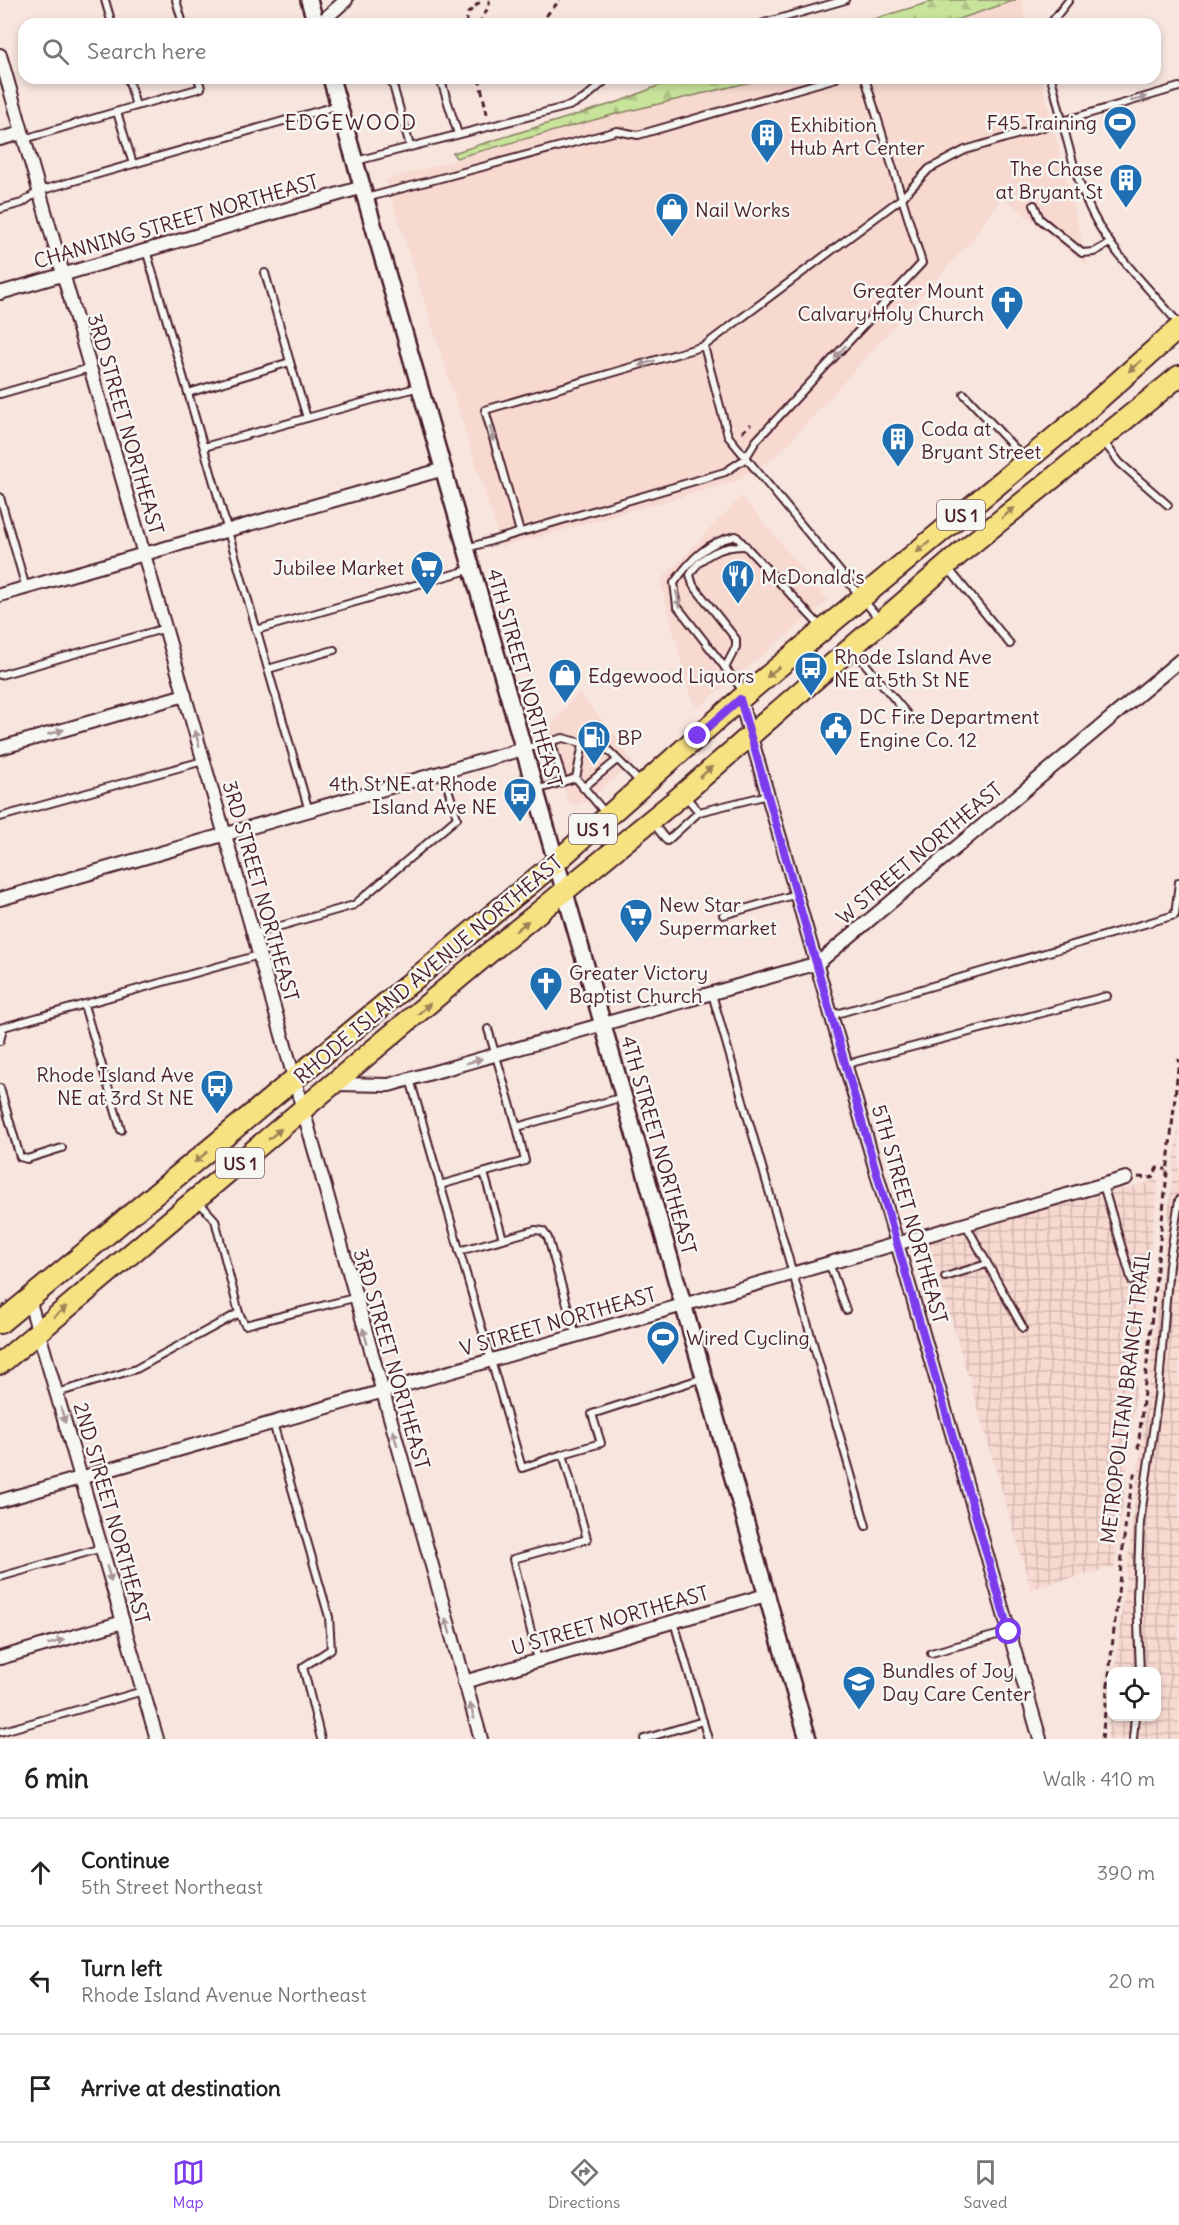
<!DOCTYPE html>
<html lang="en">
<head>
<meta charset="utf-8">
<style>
  body { margin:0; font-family:Delius,sans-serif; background:#f6f6f6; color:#222 }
  .controls { position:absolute; right:18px; bottom:18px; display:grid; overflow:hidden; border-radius:12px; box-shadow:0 3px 9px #0003 }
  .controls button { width:54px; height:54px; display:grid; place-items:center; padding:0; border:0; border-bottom:2px solid #e0e0e0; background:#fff; color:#222; font:30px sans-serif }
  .stop { position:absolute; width:18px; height:18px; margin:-14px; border:4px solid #7c3aed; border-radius:50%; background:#fff }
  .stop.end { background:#7c3aed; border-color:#fff; box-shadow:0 2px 6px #0008 }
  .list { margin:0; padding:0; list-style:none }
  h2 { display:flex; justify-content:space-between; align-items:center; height:78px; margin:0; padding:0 24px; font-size:26px }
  h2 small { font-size:20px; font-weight:400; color:#767676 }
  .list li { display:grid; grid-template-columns:39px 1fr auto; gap:18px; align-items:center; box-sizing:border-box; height:108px; padding:0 24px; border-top:2px solid #e0e0e0 }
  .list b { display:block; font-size:22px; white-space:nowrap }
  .list p { margin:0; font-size:20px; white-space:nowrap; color:#767676 }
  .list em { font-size:20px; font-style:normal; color:#767676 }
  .icon { flex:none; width:33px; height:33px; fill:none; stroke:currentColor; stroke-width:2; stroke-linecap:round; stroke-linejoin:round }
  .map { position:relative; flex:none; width:1179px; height:1739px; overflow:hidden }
  .search { position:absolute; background:#fff; box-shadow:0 3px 9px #0003; left:18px; right:18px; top:18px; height:66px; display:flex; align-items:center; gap:15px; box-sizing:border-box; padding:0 21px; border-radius:18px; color:#767676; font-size:22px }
  .sheet { height:402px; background:#fff }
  nav { display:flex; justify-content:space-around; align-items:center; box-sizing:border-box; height:84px; border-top:2px solid #e0e0e0; background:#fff; font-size:16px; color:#767676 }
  nav a { display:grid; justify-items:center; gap:3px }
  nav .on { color:#7c3aed }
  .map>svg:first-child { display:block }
  .built { fill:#f7d9d0 }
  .industrial { fill:url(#industrial-grid) }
  .forest { fill:url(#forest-firs); stroke:#898263; stroke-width:1.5 }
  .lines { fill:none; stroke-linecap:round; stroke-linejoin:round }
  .service-casing { stroke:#4a1f2b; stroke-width:10 }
  .minor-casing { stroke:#4a1f2b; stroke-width:16 }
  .tertiary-casing { stroke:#4a1f2b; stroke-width:20 }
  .primary-casing { stroke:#4a1f2b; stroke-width:24 }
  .path { stroke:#4a1f2b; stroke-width:3; stroke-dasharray:6 4.5; stroke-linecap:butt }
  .service { stroke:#f6f6f2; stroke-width:6 }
  .minor { stroke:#f6f6f2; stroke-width:12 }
  .tertiary { stroke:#f6f6f2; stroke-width:15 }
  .primary { stroke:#f6e281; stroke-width:20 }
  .oneway { fill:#a99598 }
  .oneway2 { fill:#a08056 }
  .route { stroke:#7c3aed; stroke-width:8 }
  .labels { text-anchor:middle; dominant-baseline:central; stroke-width:5; stroke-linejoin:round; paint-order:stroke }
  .shield { fill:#f6f6f2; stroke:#7e6067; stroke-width:1.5 }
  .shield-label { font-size:18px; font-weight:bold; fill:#4a1f2b }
  .poi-label { font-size:20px; fill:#4a1f2b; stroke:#f6f6f2; text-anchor:start }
  .street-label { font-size:20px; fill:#4a1f2b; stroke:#f6f6f2 }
  .neighbourhood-label { font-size:21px; letter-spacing:1.5px; fill:#4a1f2b; stroke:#f6f6f2 }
</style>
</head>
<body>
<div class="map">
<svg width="1179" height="1739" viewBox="0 0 1179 1739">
  <defs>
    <pattern id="industrial-grid" width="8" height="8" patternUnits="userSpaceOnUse" patternTransform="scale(1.5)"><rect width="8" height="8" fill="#f7d9d0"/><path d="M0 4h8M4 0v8" fill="none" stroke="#d5bab3"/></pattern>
    <pattern id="forest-firs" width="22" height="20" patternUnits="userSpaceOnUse" patternTransform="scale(1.5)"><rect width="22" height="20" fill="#c8e49b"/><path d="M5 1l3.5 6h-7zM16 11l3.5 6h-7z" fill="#adc386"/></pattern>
  </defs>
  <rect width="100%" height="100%" fill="#f7e5de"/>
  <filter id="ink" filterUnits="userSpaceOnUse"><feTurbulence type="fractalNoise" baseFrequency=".0167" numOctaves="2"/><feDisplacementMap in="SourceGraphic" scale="12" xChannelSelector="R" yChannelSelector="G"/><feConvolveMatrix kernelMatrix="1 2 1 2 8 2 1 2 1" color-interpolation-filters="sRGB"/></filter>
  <g filter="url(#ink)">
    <g class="built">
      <path d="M1002 0H1021L1027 24H920Z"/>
      <path d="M736 78H1041L1088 266 1002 196 973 239 777 456 733 482 502 547 386 180Z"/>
      <path d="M742 496 828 601 698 708 691 698 660 581Z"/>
      <path d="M579 692 618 739 633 763 585 803 576 806 570 804 566 796 548 729Z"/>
    </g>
    <g class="industrial">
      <path d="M1179 1121V1739H1107L1111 1702 1112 1716H1156V1672L1115 1671Z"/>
      <path d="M1158 1180 1126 1480 1114 1567 1031 1589 928 1240Z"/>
    </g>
    <g class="forest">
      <path d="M937 0H1016L944 24H857Z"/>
      <path d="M677 78H768L612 115 456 158 453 153 621 101Z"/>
    </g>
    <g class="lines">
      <g class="service-casing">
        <g id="service">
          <path d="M105 0 112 24"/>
          <path d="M176 0 183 24"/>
          <path d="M761 24 845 0"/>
          <path d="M1050 24 1069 0"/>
          <path d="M391 78 410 146"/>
          <path d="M440 78 458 134"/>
          <path d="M1051 78C1064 123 1072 173 1093 215 1114 256 1150 289 1179 324"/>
          <path d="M136 106 201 88 198 78"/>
          <path d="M117 112 133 164"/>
          <path d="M24 139 136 106 128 78"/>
          <path d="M356 161 569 106 584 99 608 78"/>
          <path d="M366 198 617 131 638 135 836 78"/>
          <path d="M1034 205 1040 219 1082 253 1094 252 1110 243"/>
          <path d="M0 209 22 203 39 191 339 105"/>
          <path d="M146 250 188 393"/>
          <path d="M265 273 290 362"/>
          <path d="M0 394 90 368"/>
          <path d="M964 394 1024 458"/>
          <path d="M1103 441 1120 463 1168 505"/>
          <path d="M204 447 307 418"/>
          <path d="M0 497 26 588"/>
          <path d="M520 532 485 410 704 346"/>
          <path d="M467 548 725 472 745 459 756 441 922 263 865 78"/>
          <path d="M948 568 1010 644"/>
          <path d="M880 620 728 436 704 346 902 198 929 169 965 150 1179 87"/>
          <path d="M256 630 472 569"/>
          <path d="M853 649 912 720"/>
          <path d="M725 668 736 647V639L693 585 690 575C700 555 724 545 746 546"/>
          <path d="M268 669 334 650"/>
          <path d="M0 675 166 628"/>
          <path d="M744 692 677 606 674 583C691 559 707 542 736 536L821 627"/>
          <path d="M551 741 563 781"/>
          <path d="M524 749 563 738 608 750 641 783"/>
          <path d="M576 778 583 744"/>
          <path d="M583 788 617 760"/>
          <path d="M536 790 576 778 606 814"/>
          <path d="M686 797 699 812"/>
          <path d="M309 811 188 393 290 362 307 418 419 387"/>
          <path d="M0 817 203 761"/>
          <path d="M653 823 667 841 699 812 768 795"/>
          <path d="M723 915 797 894"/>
          <path d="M253 934 354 905 457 818 443 772"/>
          <path d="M712 994 866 1526"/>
          <path d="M84 1005 121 1130"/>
          <path d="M833 1015 1175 915 1179 882"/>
          <path d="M0 1028 259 955"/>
          <path d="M488 1029 517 1127 623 1097"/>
          <path d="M0 1041 3 1028"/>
          <path d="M847 1064 1107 996"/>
          <path d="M410 1079 522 1468 563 1454 587 1539 513 1559 538 1660"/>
          <path d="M0 1088 20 1157 27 1159 62 1148"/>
          <path d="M484 1173 503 1239"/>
          <path d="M440 1185 525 1161 517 1127"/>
          <path d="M1103 1185 1132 1281"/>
          <path d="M966 1225 1023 1328"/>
          <path d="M459 1251 535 1230 543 1231 548 1238 576 1336"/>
          <path d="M829 1263 846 1310"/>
          <path d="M945 1277 987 1264"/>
          <path d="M239 1313 245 1325 354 1298"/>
          <path d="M57 1393 136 1369 239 1313 215 1220 199 1202"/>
          <path d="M273 1423 329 1617 331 1649 303 1667 321 1739"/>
          <path d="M563 1454 601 1443 592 1414 703 1378"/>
          <path d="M0 1577 102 1548"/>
          <path d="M674 1622 708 1739"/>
          <path d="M931 1653 1008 1632"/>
          <path d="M1140 1672 1137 1598 1140 1522 1158 1397 1169 1265 1179 1200"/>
          <path d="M0 1732 143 1691"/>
          <path d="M644 1739 703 1721"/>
          <path d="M1133 1739 1135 1716"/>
        </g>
      </g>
      <g class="minor-casing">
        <g id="minor">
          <path d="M319 24 346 0"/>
          <path d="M0 55 248 915 481 1739"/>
          <path d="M0 139 22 133"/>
          <path d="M0 293 363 187"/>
          <path d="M0 595 444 469"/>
          <path d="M740 699 1040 1739"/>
          <path d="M0 748 185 695"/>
          <path d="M0 899 523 749"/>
          <path d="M335 1084 389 1085 818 963 1179 661"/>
          <path d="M29 1299 157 1739"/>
          <path d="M0 1501 1126 1178"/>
          <path d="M0 1658 123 1622"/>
          <path d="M464 1682 766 1595"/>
        </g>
      </g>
      <g class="tertiary-casing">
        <g id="tertiary">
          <path d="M309 0 316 24"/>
          <path d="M331 78 808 1739"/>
        </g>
      </g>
      <g class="primary-casing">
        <g id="primary">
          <path d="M0 1323 556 862 746 694 1073 422 1179 328"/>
          <path d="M0 1364 479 961 677 799 964 550 1179 376"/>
        </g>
      </g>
      <g class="path">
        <path d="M466 24 468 13 482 0"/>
        <path d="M479 24 489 6V0"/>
        <path d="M539 24 560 0"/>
        <path d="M479 78 487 114"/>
        <path d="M742 432 751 424"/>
        <path d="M1138 1177 1152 1178 1157 1168 1166 1169"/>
        <path d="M1138 1449 1179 1059"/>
        <path d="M1102 1739 1127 1511 1135 1470"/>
      </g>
      <use href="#service" class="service"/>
      <use href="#minor" class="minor"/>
      <use href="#tertiary" class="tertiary"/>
      <use href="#primary" class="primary"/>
    </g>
    <defs><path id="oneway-solid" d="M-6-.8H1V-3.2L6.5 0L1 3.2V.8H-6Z" transform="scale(1.5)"/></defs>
    <g class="oneway">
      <use href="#oneway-solid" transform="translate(1139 99) rotate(-16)"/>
      <use href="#oneway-solid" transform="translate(840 352) rotate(132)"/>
      <use href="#oneway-solid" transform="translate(647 363) rotate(164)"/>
      <use href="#oneway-solid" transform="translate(492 434) rotate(74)"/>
      <use href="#oneway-solid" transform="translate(678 599) rotate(76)"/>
      <use href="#oneway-solid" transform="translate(56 732) rotate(-16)"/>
      <use href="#oneway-solid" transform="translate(197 738) rotate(-106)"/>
      <use href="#oneway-solid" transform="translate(474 1061) rotate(-16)"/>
      <use href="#oneway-solid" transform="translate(365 1336) rotate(-106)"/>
      <use href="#oneway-solid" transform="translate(63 1415) rotate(74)"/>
      <use href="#oneway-solid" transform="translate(395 1438) rotate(-106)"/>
      <use href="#oneway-solid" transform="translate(109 1574) rotate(74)"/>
      <use href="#oneway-solid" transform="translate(448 1626) rotate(-106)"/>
      <use href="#oneway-solid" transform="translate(56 1642) rotate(-16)"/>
      <use href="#oneway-solid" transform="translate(472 1711) rotate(-106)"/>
    </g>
    <g class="oneway2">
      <use href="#oneway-solid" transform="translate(1135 366) rotate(139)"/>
      <use href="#oneway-solid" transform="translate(1008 513) rotate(-40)"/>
      <use href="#oneway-solid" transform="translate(923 547) rotate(140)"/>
      <use href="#oneway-solid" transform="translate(773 672) rotate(140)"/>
      <use href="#oneway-solid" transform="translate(706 772) rotate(-42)"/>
      <use href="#oneway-solid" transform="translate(522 926) rotate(-39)"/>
      <use href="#oneway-solid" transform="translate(424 1009) rotate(-41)"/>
      <use href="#oneway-solid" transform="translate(275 1134) rotate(-40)"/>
      <use href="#oneway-solid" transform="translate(201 1157) rotate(141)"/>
      <use href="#oneway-solid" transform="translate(60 1312) rotate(-40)"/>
    </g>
  </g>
  <g class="lines" filter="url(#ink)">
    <path class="route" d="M698 736 740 699 1009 1632"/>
  </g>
  <defs>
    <g id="stadium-pin" transform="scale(1.725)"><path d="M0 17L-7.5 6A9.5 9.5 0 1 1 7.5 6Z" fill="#1f6fb2" stroke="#f6f6f2"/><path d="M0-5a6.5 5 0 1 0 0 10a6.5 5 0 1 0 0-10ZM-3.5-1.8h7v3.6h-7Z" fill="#fff"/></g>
    <g id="building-pin" transform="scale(1.725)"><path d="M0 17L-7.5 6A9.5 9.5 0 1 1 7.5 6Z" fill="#1f6fb2" stroke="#f6f6f2"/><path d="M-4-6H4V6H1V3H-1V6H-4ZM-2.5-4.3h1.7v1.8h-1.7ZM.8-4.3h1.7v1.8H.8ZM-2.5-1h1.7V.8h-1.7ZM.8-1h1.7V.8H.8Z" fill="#fff"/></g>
    <g id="shop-pin" transform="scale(1.725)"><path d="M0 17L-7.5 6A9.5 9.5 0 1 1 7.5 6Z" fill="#1f6fb2" stroke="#f6f6f2"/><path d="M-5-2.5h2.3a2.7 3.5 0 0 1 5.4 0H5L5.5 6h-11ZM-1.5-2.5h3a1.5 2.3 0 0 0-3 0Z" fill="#fff"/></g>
    <g id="church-pin" transform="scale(1.725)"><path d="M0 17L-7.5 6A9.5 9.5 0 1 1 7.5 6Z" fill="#1f6fb2" stroke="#f6f6f2"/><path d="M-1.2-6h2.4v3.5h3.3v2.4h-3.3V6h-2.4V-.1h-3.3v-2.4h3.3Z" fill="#fff"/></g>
    <g id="supermarket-pin" transform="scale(1.725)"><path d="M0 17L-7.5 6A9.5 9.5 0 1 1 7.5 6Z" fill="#1f6fb2" stroke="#f6f6f2"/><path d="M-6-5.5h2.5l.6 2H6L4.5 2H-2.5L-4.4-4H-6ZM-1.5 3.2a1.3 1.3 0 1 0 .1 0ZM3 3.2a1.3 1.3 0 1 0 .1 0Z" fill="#fff"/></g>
    <g id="restaurant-pin" transform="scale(1.725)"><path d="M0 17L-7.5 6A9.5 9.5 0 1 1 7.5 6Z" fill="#1f6fb2" stroke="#f6f6f2"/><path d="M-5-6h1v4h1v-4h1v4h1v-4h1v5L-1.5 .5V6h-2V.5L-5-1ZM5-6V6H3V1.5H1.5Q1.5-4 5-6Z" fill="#fff"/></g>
    <g id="bus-pin" transform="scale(1.725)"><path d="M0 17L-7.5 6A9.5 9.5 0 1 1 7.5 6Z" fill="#1f6fb2" stroke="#f6f6f2"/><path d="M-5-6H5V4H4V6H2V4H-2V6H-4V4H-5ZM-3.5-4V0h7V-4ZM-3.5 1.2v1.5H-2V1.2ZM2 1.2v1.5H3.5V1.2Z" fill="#fff"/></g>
    <g id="civic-pin" transform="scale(1.725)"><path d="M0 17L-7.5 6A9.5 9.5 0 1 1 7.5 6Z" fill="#1f6fb2" stroke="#f6f6f2"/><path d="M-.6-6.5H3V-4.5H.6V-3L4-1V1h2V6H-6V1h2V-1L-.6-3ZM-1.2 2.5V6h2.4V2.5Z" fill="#fff"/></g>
    <g id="fuel-pin" transform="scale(1.725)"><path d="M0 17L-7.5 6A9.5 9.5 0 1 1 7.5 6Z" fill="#1f6fb2" stroke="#f6f6f2"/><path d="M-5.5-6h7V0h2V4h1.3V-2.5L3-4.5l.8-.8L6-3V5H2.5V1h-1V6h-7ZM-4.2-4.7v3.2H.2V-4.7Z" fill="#fff"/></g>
    <g id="school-pin" transform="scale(1.725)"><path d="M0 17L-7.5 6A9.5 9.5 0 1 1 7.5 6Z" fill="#1f6fb2" stroke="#f6f6f2"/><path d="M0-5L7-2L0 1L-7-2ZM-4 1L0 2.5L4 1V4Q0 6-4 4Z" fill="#fff"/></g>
  </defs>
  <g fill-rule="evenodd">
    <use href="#stadium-pin" x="1120" y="122"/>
    <use href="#building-pin" x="767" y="135"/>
    <use href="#building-pin" x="1126" y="180"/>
    <use href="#shop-pin" x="672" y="209"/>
    <use href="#church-pin" x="1007" y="302"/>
    <use href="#building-pin" x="898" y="439"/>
    <use href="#supermarket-pin" x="427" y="567"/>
    <use href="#restaurant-pin" x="738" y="576"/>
    <use href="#bus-pin" x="811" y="668"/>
    <use href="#shop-pin" x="565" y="675"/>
    <use href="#civic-pin" x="836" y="728"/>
    <use href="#fuel-pin" x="594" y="737"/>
    <use href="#bus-pin" x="520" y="794"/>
    <use href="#supermarket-pin" x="636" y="915"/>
    <use href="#church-pin" x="546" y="983"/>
    <use href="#bus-pin" x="217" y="1086"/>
    <use href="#stadium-pin" x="663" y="1337"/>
    <use href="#school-pin" x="859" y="1682"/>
  </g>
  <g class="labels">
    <g class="shield">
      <rect x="937" y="500" width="48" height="30" rx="4.5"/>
      <rect x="569" y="814" width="48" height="30" rx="4.5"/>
      <rect x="216" y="1148" width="48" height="30" rx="4.5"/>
    </g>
    <g class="shield-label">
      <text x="961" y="515">US 1</text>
      <text x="593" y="829">US 1</text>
      <text x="240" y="1163">US 1</text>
    </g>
    <g class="poi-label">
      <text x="1097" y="122" text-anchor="end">F45 Training</text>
      <text x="790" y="124">Exhibition<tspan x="790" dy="23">Hub Art Center</tspan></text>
      <text x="1103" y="168" text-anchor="end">The Chase<tspan x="1103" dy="23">at Bryant St</tspan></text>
      <text x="695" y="209">Nail Works</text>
      <text x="984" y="290" text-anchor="end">Greater Mount<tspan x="984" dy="23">Calvary Holy Church</tspan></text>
      <text x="921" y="428">Coda at<tspan x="921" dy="23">Bryant Street</tspan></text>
      <text x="404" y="567" text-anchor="end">Jubilee Market</text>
      <text x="761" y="576">McDonald's</text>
      <text x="834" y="656">Rhode Island Ave<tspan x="834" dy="23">NE at 5th St NE</tspan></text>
      <text x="588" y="675">Edgewood Liquors</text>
      <text x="859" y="716">DC Fire Department<tspan x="859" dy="23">Engine Co. 12</tspan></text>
      <text x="617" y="737">BP</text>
      <text x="497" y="783" text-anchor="end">4th St NE at Rhode<tspan x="497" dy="23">Island Ave NE</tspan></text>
      <text x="659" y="904">New Star<tspan x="659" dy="23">Supermarket</tspan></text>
      <text x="569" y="972">Greater Victory<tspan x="569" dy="23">Baptist Church</tspan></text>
      <text x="194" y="1074" text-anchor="end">Rhode Island Ave<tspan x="194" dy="23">NE at 3rd St NE</tspan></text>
      <text x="686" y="1337">Wired Cycling</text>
      <text x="882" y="1670">Bundles of Joy<tspan x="882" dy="23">Day Care Center</tspan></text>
    </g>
    <g class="street-label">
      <text transform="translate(176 221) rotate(-16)">CHANNING STREET NORTHEAST</text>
      <text transform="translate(126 424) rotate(74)">3RD STREET NORTHEAST</text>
      <text transform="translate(525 678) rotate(74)">4TH STREET NORTHEAST</text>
      <text transform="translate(919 853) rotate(-40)">W STREET NORTHEAST</text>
      <text transform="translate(261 891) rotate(74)">3RD STREET NORTHEAST</text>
      <text transform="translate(428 969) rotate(-40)">RHODE ISLAND AVENUE NORTHEAST</text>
      <text transform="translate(659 1145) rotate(74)">4TH STREET NORTHEAST</text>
      <text transform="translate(910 1214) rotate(74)">5TH STREET NORTHEAST</text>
      <text transform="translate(558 1321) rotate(-16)">V STREET NORTHEAST</text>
      <text transform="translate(392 1359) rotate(74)">3RD STREET NORTHEAST</text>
      <text transform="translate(1125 1397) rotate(-83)">METROPOLITAN BRANCH TRAIL</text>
      <text transform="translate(112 1513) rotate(74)">2ND STREET NORTHEAST</text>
      <text transform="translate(610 1620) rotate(-16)">U STREET NORTHEAST</text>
    </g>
    <g class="neighbourhood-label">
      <text x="351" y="122">EDGEWOOD</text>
    </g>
  </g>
</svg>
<div class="controls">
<button><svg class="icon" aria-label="locate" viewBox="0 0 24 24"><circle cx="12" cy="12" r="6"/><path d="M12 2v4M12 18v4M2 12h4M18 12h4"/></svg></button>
</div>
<div class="stop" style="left:1009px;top:1632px"></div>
<div class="stop end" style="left:698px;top:736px"></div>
<div class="search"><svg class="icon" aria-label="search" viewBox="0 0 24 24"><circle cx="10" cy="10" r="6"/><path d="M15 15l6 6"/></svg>Search here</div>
</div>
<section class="sheet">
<h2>6 min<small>Walk · 410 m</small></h2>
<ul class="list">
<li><svg class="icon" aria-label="ahead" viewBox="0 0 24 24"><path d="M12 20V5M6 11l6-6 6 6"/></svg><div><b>Continue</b><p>5th Street Northeast</p></div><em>390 m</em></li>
<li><svg class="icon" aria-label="left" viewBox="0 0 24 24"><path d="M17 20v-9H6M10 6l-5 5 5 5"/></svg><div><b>Turn left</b><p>Rhode Island Avenue Northeast</p></div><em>20 m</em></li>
<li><svg class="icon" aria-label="arrive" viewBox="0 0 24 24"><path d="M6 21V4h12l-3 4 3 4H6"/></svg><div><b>Arrive at destination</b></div></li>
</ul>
</section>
<nav>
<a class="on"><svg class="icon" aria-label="map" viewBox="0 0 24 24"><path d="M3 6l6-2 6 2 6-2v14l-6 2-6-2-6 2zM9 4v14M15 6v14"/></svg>Map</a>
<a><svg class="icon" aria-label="directions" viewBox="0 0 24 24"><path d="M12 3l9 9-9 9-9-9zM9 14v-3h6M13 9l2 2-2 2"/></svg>Directions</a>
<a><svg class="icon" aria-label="saved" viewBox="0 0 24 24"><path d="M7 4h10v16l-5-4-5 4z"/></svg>Saved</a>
</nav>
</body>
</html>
